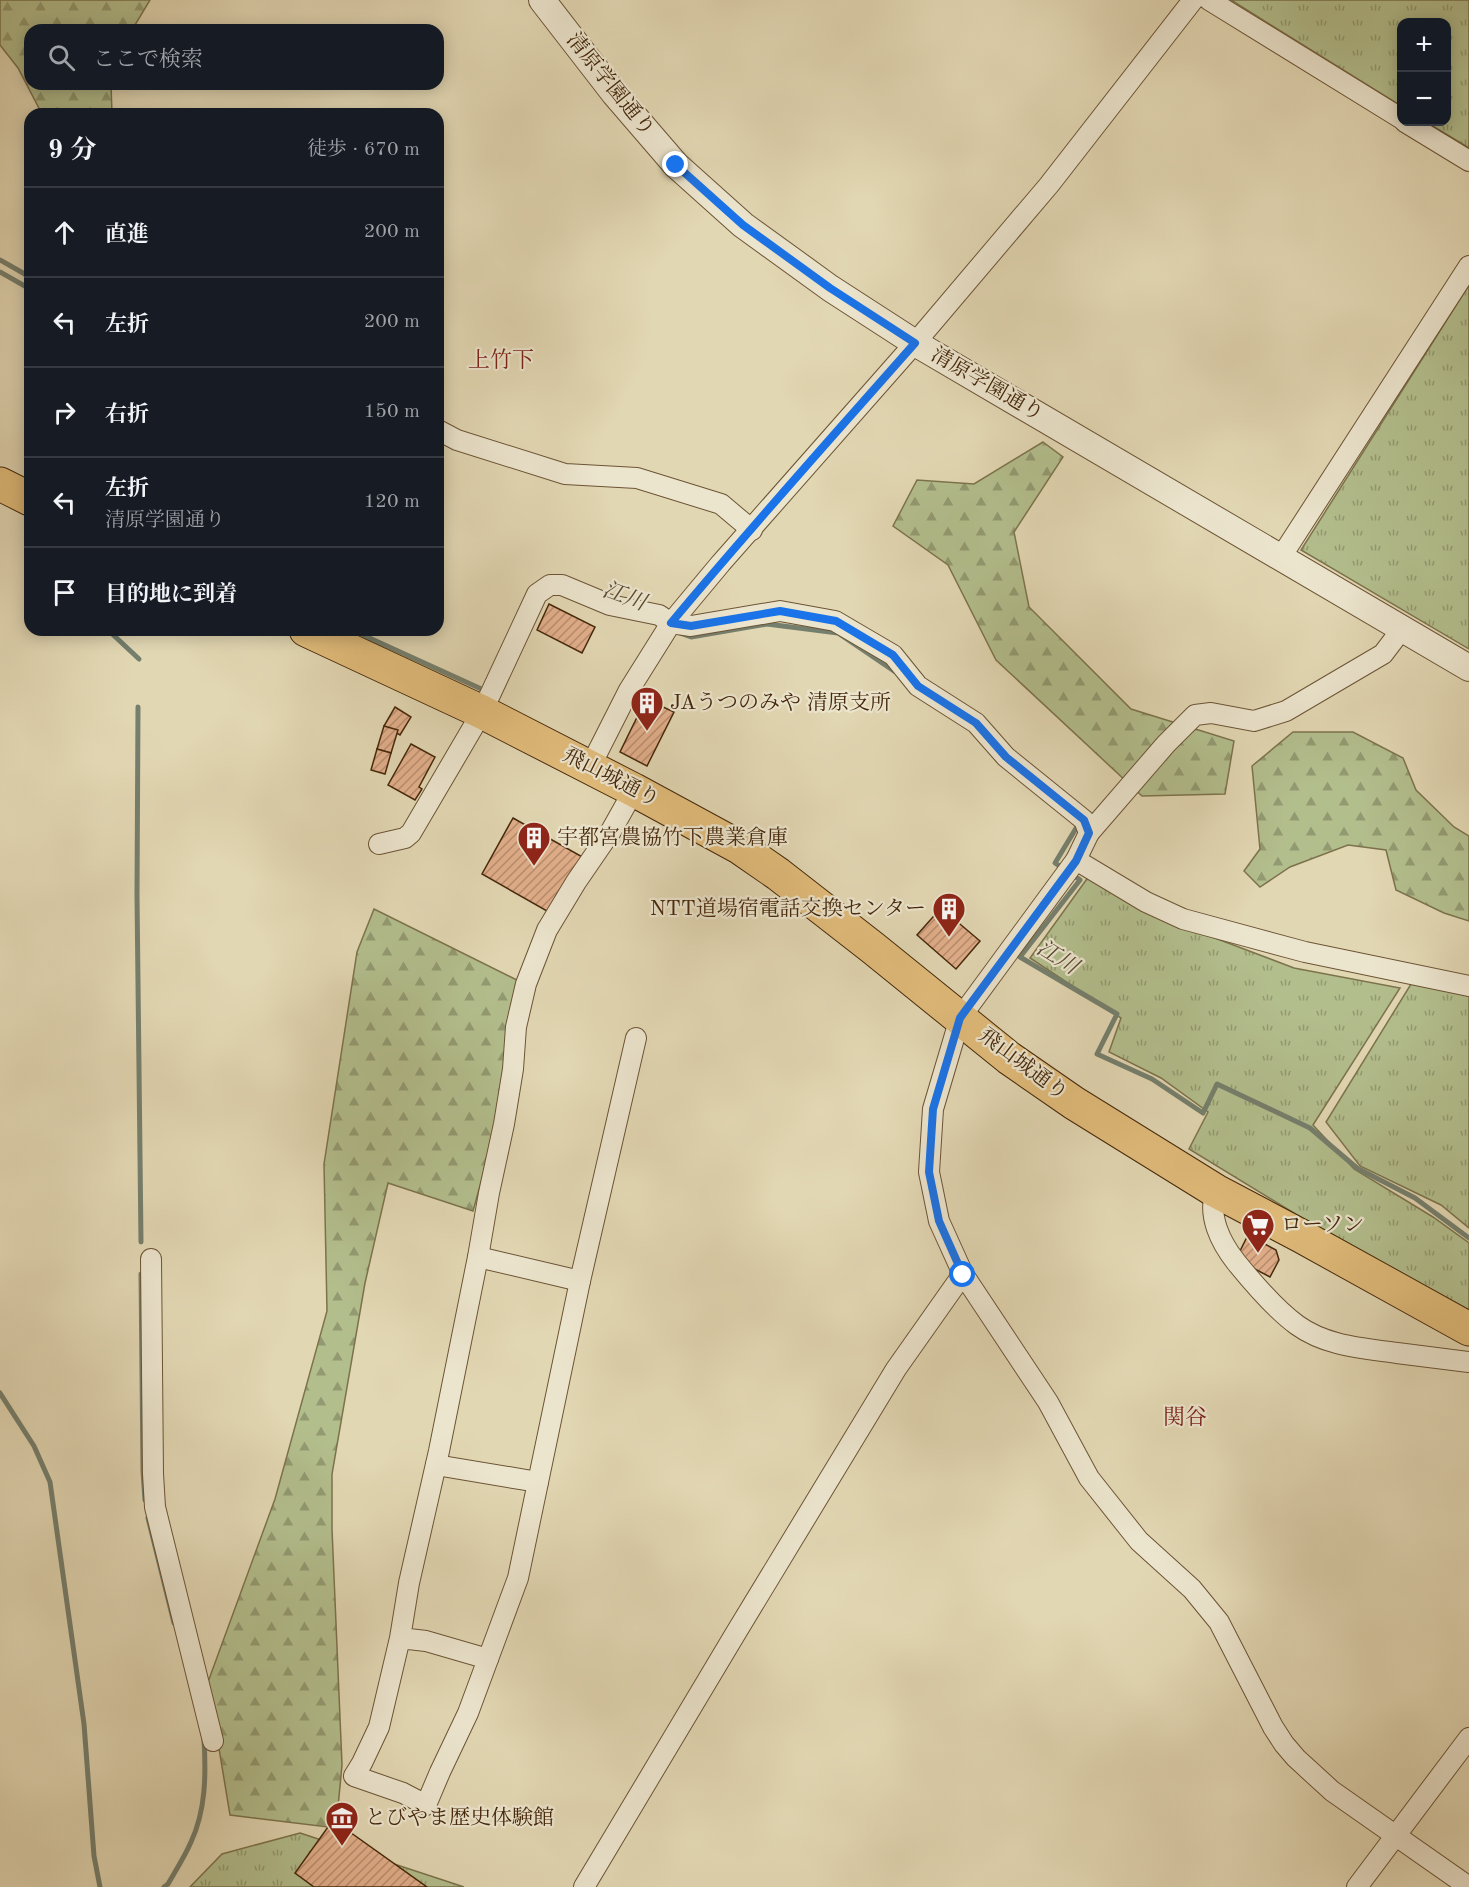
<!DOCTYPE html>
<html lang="ja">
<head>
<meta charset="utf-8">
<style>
  body { margin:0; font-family:"Old Standard TT","Noto Serif JP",serif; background:#242831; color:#f1f3f6 }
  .controls { position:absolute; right:18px; top:18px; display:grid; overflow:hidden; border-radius:12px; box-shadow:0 3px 15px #0003 }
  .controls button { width:54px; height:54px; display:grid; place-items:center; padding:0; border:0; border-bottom:2px solid #363941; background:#171b24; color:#f1f3f6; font:30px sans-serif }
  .stop { position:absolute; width:18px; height:18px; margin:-14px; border:4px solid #1a73e8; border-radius:50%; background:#fff }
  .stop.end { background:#1a73e8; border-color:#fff; box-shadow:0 2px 6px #0008 }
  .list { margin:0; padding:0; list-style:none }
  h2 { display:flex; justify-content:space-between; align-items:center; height:78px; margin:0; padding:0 24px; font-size:26px }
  h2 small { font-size:20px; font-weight:400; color:#9ea1a6 }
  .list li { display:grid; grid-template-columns:39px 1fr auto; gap:18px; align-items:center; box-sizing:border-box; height:90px; padding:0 24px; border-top:2px solid #363941 }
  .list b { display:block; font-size:22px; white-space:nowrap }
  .list p { margin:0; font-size:20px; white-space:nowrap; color:#9ea1a6 }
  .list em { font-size:20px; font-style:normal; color:#9ea1a6 }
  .icon { flex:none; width:33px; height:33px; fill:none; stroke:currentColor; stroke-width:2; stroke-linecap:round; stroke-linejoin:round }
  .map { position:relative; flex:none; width:1469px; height:1887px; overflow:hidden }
  .search { position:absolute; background:#171b24; box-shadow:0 3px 15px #0003; left:24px; top:24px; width:420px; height:66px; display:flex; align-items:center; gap:15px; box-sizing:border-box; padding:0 21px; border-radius:18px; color:#9ea1a6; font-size:22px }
  .panel { position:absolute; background:#171b24; box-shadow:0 3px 15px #0003; left:24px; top:108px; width:420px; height:528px; border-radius:18px }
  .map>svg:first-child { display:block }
  .grass { fill:url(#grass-tufts); stroke:#7c734c; stroke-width:1.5 }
  .forest { fill:url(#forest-firs); stroke:#7c734c; stroke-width:1.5 }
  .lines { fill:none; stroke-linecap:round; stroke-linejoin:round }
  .stream { stroke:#757f6d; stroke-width:5 }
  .building { fill:url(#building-hatch); stroke:#45280b; stroke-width:1.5 }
  .minor-casing { stroke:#6c5435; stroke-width:22 }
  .tertiary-casing { stroke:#6c5435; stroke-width:28 }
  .trunk-casing { stroke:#45280b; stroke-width:35 }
  .minor { stroke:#ece5ce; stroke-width:20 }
  .tertiary { stroke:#ece5ce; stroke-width:26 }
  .trunk { stroke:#e1bc7a; stroke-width:33 }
  .route { stroke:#1a73e8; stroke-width:8 }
  .labels { text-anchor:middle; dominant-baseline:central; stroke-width:4.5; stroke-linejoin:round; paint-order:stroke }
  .street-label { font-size:21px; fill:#45280b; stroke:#ece5ce }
  .poi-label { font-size:21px; fill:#45280b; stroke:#ece5ce; text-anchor:start }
  .neighbourhood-label { font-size:22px; fill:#7a1f14; stroke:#ece5ce }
  .water-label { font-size:22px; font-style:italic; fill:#594c34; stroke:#ece5ce }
</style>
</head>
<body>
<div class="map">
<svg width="1469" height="1887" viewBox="0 0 1469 1887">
  <defs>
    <pattern id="grass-tufts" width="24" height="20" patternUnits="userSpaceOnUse" patternTransform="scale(1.5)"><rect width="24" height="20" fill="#b3be8d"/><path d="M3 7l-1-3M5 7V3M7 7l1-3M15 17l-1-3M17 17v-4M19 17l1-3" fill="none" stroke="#939a71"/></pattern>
    <pattern id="forest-firs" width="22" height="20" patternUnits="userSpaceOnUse" patternTransform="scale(1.5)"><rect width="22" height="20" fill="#b3be8d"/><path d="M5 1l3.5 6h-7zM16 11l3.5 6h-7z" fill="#939a71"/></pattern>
    <pattern id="building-hatch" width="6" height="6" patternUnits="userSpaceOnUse" patternTransform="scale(1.5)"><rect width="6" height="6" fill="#e2af8b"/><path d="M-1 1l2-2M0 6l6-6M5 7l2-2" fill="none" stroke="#b98e70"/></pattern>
  </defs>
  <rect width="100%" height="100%" fill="#e2d7b3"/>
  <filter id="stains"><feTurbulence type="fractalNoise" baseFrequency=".00333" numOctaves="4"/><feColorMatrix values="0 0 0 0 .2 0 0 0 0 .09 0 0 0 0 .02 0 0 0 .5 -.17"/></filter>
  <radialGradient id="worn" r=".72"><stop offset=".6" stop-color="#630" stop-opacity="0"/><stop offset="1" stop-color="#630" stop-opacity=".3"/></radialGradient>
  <g class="grass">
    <path d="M1231 0H1469V148L1426 122H1446V22H1402L1401 106Z"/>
    <path d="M1469 285V649L1301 550Z"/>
    <path d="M1089 876 1178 924 1294 968 1400 988 1313 1125 1354 1169 1433 1217 1469 1243V1314L1396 1275 1189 1149 1208 1112 1161 1078 1109 1052 1121 1018 1030 958Z"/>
    <path d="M1411 984 1469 995V1228L1441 1205 1360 1166 1326 1122Z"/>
    <path d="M300 1833 464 1887H190L222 1854Z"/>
  </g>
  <g class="forest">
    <path d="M0 0H150L132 30H30V84H111L112 114H42L18 68 0 45Z"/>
    <path d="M1043 442 1063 457 1014 532 1029 607 1131 709 1234 741 1225 794 1142 796 996 660 948 565 893 526 917 480 974 484Z"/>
    <path d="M1293 732H1353L1403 758 1416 790 1454 827 1469 836V921L1444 913 1396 890 1386 850 1348 845 1290 867 1260 887 1244 871 1260 849 1252 766Z"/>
    <path d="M374 909 535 989 473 1211 388 1183 365 1283 332 1474V1529L342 1765 336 1828 230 1815 208 1682 275 1499 327 1311 324 1164 357 952Z"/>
  </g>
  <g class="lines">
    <g class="stream">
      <path d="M0 260 30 277"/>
      <path d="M0 272 30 289"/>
      <path d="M108 630 139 659"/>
      <path d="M357 630 365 636 488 692"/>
      <path d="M680 633 691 637 767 624 838 633 894 671"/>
      <path d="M138 707 137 896 141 1242"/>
      <path d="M1064 869 1055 863 1078 825"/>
      <path d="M1072 874 1080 880 1020 957 1117 1014 1097 1054 1152 1079 1203 1113 1217 1084 1310 1128 1357 1168 1415 1198 1469 1238"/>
      <path d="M141 1274 143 1471 145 1500"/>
      <path d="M0 1393 34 1446 50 1482 84 1724 94 1856 100 1887"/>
      <path d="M148 1518 174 1623"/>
      <path d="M164 1887 168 1884C176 1870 185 1856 191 1842 206 1810 206 1774 204 1739"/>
    </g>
  </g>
  <g class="building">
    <path d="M549 604 595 627 582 653 537 630Z"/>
    <path d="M646 699 674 712 647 766 620 752Z"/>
    <path d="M395 707 411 717 400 735 384 726Z"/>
    <path d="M384 726 398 730 391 753 377 749Z"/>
    <path d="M411 744 435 757 419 787 422 789 415 800 388 785Z"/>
    <path d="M377 749 391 753 385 774 371 770Z"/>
    <path d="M513 818 586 859 554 915 482 874Z"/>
    <path d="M941 908 980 941 956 969 917 935Z"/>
    <path d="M1248 1235 1276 1250 1279 1260 1270 1277 1236 1259Z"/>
    <path d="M333 1820 427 1887H314L295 1873Z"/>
  </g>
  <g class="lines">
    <g class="minor-casing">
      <g id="minor">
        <path d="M1209 0 1402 119"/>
        <path d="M1405 122 1469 161"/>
        <path d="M438 430 457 440 565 474 637 478 721 504 752 530"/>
        <path d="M1281 557 1469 266"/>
        <path d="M590 767 629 690 671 623 721 563 915 343 1049 185 1193 0"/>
        <path d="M1089 833 1166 744 1195 715 1211 713 1254 721 1286 711 1383 654 1402 629"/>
        <path d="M379 844 405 838 411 833 482 712 537 594 550 585H562L610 605 659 615 671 623 691 626 780 611 835 621 893 655 918 686 976 723 1006 757 1084 820 1089 833 1076 860 960 1018 933 1109 929 1172 939 1221 963 1274 1048 1402 1089 1478 1139 1541 1192 1589 1219 1622 1273 1727 1284 1744 1296 1758 1332 1791 1469 1887"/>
        <path d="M1076 860 1146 902 1183 919 1305 952 1469 986"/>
        <path d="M1216 1191C1207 1216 1221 1243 1236 1262 1253 1283 1275 1309 1297 1325 1326 1346 1362 1348 1397 1353 1421 1356 1445 1359 1469 1362"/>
        <path d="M478 1257 580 1281"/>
        <path d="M151 1259 153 1474 155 1507 213 1741"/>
        <path d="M436 1465 538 1482"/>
        <path d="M400 1638 426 1641 488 1659 468 1713 440 1772 426 1805 403 1793 354 1776 362 1763 379 1727 400 1638 409 1583 439 1451 478 1257 489 1193 504 1124 513 1069 516 1027 526 984 547 930 576 882 611 831 634 790"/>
        <path d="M488 1659 518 1578 580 1281 636 1038"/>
        <path d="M584 1887 734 1636 896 1369 963 1274"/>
        <path d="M1357 1887 1469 1738"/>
      </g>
    </g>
    <g class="tertiary-casing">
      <path id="tertiary" d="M542 0 614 93 676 165 743 225 830 288 915 343 1469 668"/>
    </g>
    <g class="trunk-casing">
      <g id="trunk">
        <path d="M0 484 30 499"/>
        <path d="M306 630 482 712 634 790 739 847 778 874 873 948 1009 1058 1074 1103 1216 1191 1301 1236 1469 1329"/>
      </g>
    </g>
    <use href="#minor" class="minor"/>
    <use href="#tertiary" class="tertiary"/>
    <use href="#trunk" class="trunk"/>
  </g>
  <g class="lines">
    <path class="route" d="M676 165 743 225 830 288 915 343C833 436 750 528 671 623L691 626 780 611 836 621 893 655 918 686 976 723 1006 757 1084 820 1089 833 1076 861 960 1018 933 1109 929 1172 939 1221 963 1275"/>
  </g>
  <defs>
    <g id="building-pin" transform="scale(1.725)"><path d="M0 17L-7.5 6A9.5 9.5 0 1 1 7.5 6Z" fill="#8f2418" stroke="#ece5ce"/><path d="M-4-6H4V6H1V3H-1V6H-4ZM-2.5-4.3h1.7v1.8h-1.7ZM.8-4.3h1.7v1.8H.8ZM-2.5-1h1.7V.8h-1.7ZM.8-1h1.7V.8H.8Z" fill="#fff"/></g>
    <g id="supermarket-pin" transform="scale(1.725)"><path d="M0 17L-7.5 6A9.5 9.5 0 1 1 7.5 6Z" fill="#8f2418" stroke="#ece5ce"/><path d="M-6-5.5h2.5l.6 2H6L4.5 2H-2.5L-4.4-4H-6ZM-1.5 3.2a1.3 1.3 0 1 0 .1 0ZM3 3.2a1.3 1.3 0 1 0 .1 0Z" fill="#fff"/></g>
    <g id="museum-pin" transform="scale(1.725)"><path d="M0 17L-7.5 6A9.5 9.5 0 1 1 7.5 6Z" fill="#8f2418" stroke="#ece5ce"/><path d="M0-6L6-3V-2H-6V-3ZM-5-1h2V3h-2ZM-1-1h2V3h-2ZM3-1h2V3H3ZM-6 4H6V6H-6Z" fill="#fff"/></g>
  </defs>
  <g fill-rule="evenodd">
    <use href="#building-pin" x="647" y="703"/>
    <use href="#building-pin" x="534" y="838"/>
    <use href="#building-pin" x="949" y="909"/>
    <use href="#supermarket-pin" x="1258" y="1225"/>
    <use href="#museum-pin" x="342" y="1818"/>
  </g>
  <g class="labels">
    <g class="street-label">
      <text transform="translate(610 85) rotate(51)">清原学園通り</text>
      <text transform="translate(987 385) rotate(30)">清原学園通り</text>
      <text transform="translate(611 778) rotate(27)">飛山城通り</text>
      <text transform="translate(1023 1065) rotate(37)">飛山城通り</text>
    </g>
    <g class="poi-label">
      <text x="670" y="703">JAうつのみや 清原支所</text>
      <text x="557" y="838">宇都宮農協竹下農業倉庫</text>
      <text x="926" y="909" text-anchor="end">NTT道場宿電話交換センター</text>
      <text x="1281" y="1225">ローソン</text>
      <text x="365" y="1818">とびやま歴史体験館</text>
    </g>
    <g class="neighbourhood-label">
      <text x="501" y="361">上竹下</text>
      <text x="1185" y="1418">関谷</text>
    </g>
    <g class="water-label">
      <text transform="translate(624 597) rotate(20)">江川</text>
      <text transform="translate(1057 958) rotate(32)">江川</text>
    </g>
  </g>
  <rect width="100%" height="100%" filter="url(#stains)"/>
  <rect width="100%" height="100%" fill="url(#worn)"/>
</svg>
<div class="controls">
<button>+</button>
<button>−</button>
</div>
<div class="stop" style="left:963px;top:1275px"></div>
<div class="stop end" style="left:676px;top:165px"></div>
<div class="search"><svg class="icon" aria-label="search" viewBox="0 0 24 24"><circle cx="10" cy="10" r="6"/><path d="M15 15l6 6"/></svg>ここで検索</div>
<section class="panel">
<h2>9 分<small>徒歩 · 670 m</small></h2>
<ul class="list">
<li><svg class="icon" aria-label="ahead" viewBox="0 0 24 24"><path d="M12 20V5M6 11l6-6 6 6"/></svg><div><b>直進</b></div><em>200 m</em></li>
<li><svg class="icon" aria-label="left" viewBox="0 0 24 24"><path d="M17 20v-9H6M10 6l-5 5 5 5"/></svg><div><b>左折</b></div><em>200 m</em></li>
<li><svg class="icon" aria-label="right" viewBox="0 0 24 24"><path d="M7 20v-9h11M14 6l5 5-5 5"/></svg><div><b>右折</b></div><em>150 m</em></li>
<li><svg class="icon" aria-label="left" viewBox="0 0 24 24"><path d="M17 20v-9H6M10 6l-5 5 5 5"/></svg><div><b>左折</b><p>清原学園通り</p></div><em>120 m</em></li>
<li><svg class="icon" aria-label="arrive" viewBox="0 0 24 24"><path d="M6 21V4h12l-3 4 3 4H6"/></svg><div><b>目的地に到着</b></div></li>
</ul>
</section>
</div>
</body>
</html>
